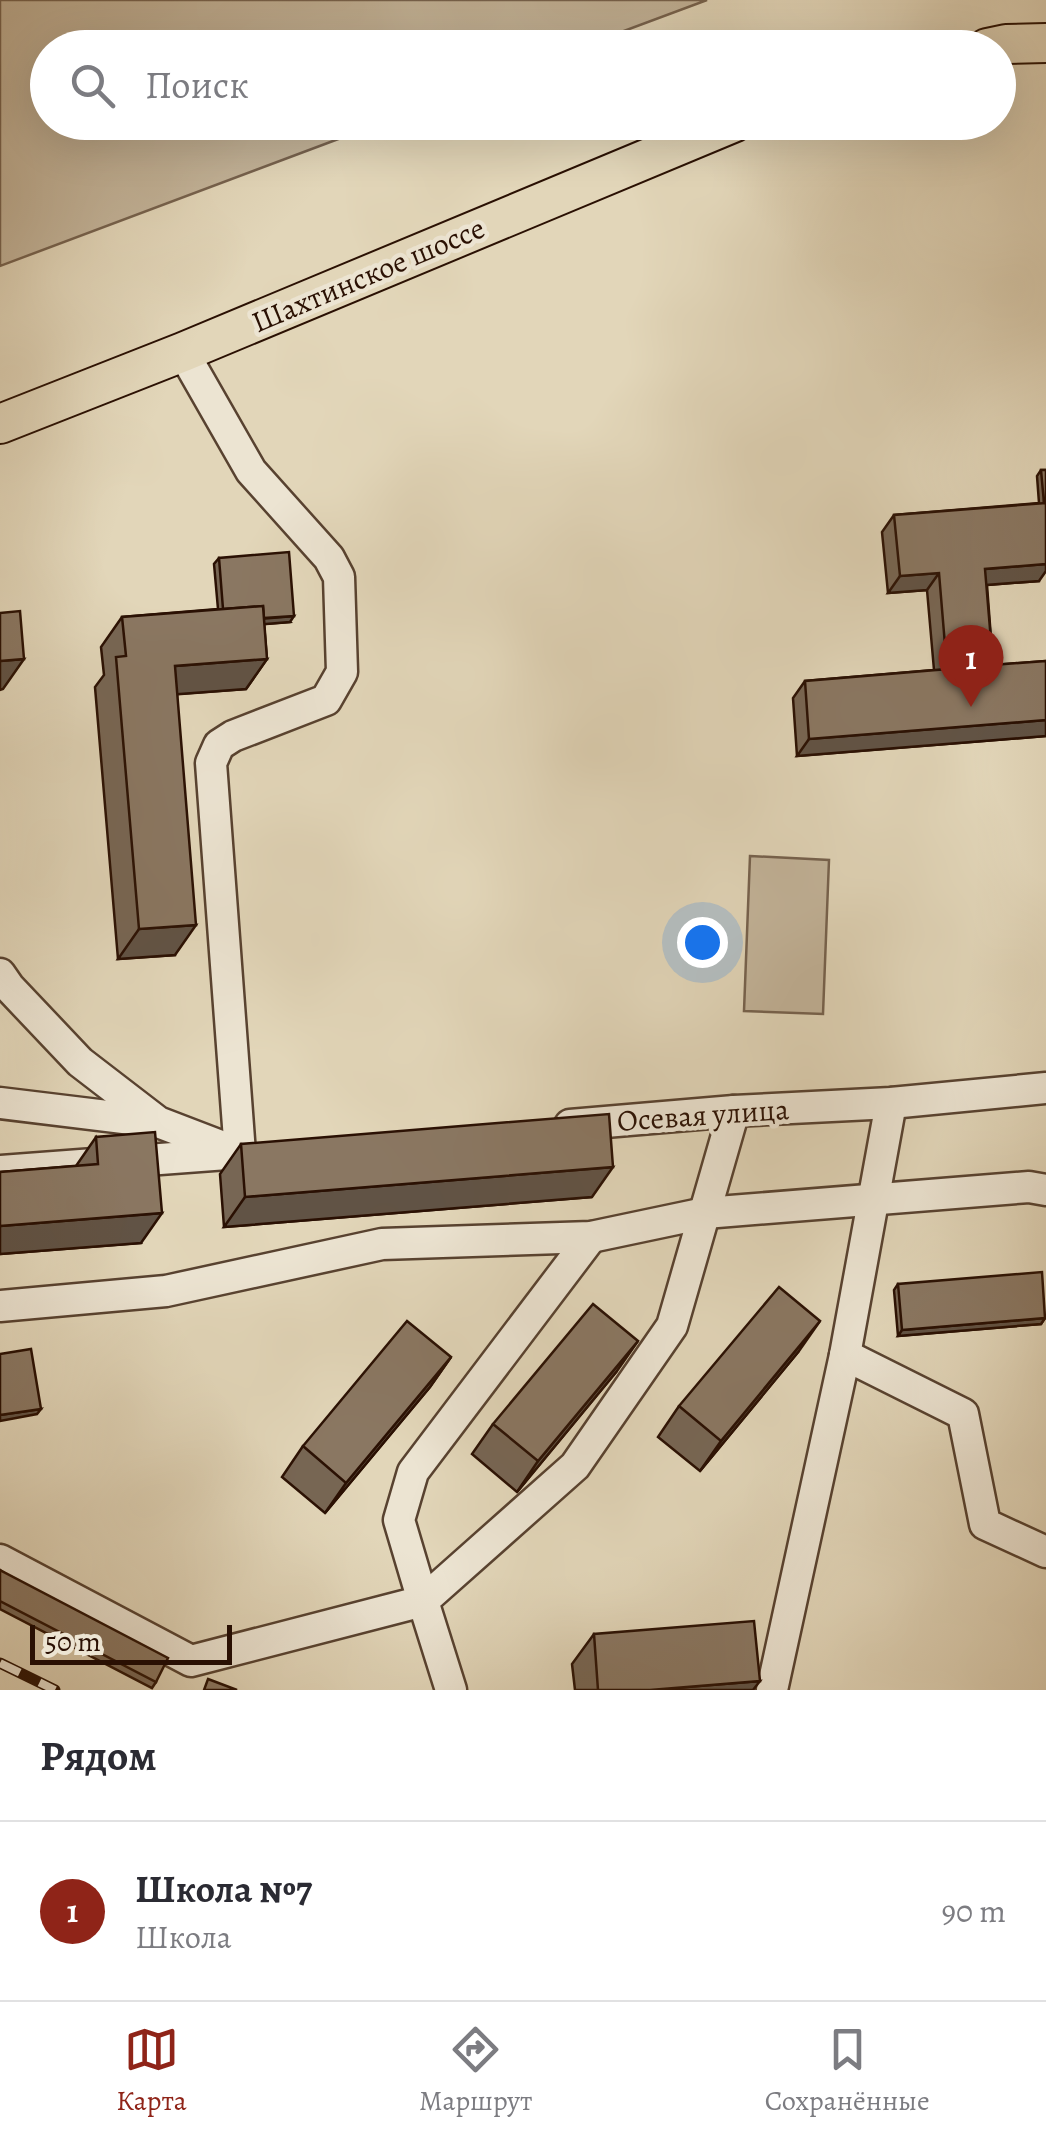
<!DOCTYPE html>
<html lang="ru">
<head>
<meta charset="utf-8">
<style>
  body { margin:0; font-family:Alegreya,serif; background:#f7f7f7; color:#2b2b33 }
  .scale { position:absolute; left:30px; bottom:25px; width:202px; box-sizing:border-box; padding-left:10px; border:5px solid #2a1003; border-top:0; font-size:28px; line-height:35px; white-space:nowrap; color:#2a1003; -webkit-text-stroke:8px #ece4d2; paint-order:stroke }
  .you { position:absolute; left:702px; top:942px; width:35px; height:35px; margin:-25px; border:8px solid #fff; border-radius:50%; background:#1a73e8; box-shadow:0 0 0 15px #1a73e833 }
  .badge { display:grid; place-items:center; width:65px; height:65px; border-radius:50%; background:#8f2418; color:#fff; font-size:32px; font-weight:700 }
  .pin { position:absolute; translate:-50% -82px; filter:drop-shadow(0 2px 5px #0008) }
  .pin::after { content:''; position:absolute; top:52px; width:35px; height:30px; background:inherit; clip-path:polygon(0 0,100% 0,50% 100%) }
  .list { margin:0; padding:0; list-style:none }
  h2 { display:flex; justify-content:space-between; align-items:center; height:130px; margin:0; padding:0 40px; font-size:42px }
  h2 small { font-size:32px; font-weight:400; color:#7c7c81 }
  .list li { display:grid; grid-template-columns:65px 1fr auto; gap:30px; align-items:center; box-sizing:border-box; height:180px; padding:0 40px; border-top:2px solid #e1e1e2 }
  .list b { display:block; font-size:38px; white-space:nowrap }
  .list p { margin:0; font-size:32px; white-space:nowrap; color:#7c7c81 }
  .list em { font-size:32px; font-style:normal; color:#7c7c81 }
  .icon { flex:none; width:55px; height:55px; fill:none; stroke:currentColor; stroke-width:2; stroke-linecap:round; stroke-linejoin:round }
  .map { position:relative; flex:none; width:1046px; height:1690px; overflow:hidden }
  .search { position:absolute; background:#fff; box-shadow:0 10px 40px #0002; left:30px; right:30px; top:30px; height:110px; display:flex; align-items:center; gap:25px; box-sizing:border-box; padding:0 35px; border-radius:55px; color:#7c7c81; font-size:38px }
  .sheet { height:310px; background:#fff }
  nav { display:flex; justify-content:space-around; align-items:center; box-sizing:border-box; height:140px; border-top:2px solid #e1e1e2; background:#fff; font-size:28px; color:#7c7c81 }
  nav a { display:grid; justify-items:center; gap:5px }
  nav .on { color:#8f2418 }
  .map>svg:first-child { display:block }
  .green { fill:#c3b49a; stroke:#76624e; stroke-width:2.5 }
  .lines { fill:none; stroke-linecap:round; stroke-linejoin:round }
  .minor-casing { stroke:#584230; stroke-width:35 }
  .major-casing { stroke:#2a1003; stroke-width:42 }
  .minor { stroke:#ece4d2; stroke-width:30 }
  .major { stroke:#e2d6b9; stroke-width:38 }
  .rail-casing { stroke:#2a1003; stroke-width:11 }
  .rail { stroke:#ece4d2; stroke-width:8; stroke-dasharray:22; stroke-linecap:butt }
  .wall { fill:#776654; stroke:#2a1003; stroke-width:2.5 }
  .shaded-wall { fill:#615345; stroke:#2a1003; stroke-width:2.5 }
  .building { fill:#8a7762; stroke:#2a1003; stroke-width:2.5 }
  .labels { text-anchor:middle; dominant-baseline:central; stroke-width:9; stroke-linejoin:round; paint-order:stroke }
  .street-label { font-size:30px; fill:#2a1003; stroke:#ece4d2 }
</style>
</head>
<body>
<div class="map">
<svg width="1046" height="1690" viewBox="0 0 1046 1690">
  <rect width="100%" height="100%" fill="#e2d6b9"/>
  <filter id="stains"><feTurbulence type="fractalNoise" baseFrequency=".002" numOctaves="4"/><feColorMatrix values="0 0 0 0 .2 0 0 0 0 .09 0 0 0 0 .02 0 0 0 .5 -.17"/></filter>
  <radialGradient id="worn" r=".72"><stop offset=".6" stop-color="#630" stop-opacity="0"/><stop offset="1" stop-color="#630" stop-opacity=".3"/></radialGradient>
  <g class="green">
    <path d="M0 0H707L581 47 48 48V122L381 123 0 266Z"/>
    <path d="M750 856 829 860 823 1014 744 1011Z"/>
  </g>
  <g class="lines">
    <g class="minor-casing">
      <g id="minor">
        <path d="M0 974 9 987 80 1062 158 1122 231 1150"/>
        <path d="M0 1103 156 1122"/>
        <path d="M570 1125 734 1111 891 1103 1046 1088"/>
        <path d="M0 1171 240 1153 211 763 219 745 233 736 326 700 342 672 339 577 329 558 251 471 183 352"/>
        <path d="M0 1306 166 1291 382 1244 591 1237 705 1213 1029 1187 1046 1190"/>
        <path d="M845 1355 963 1414 985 1524 1046 1552"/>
        <path d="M0 1560 191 1661 423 1601 399 1520 413 1472 591 1237"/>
        <path d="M451 1690 423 1601 575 1466 672 1326 734 1111"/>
        <path d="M772 1690 845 1355 891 1103"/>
      </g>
    </g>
    <g class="major-casing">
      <g id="major">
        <path d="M987 48 1006 44 1046 43"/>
        <path d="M0 424 183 352 735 122"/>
      </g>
    </g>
    <use href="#minor" class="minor"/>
    <use href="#major" class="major"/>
    <g class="rail-casing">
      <path id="rail" d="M0 1663 55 1690"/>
    </g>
    <use href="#rail" class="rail"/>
  </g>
  <g class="wall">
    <path d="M1041 470H1046L1039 581 987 585 993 665 1046 661V736L797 756 793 698 805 681 934 670 927 590 888 593 882 532 894 515 1039 503 1037 476Z"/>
    <path d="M219 558 290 622 264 624 267 659 246 689 177 694 175 955 118 959 95 687 104 675 101 647 122 617 218 609 214 564Z"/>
    <path d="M96 1137 141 1243 0 1254V1172L76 1166Z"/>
    <path d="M241 1144 592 1197 224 1227 220 1174Z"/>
    <path d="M898 1284 1045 1318 1041 1324 898 1336 894 1290Z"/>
    <path d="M799 1351 700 1471 658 1437 679 1406Z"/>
    <path d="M451 1357 430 1387 325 1513 282 1477 303 1446Z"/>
    <path d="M617 1371 517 1492 472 1454 493 1424Z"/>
    <path d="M0 1570 156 1682 152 1688 0 1609Z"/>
    <path d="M594 1634 753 1690H575L572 1664Z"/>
  </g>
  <g class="shaded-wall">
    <path d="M1046 564V571L1039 581 973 586 985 569Z"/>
    <path d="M939 573 927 590 888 593 900 576Z"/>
    <path d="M294 616 290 622 220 628 224 622Z"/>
    <path d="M24 659 3 689 0 690V661Z"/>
    <path d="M267 659 246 689 154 696 175 666Z"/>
    <path d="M1046 720V736L797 756 809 739Z"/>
    <path d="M196 925 175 955 118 959 139 929Z"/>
    <path d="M613 1167 592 1197 224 1227 245 1197Z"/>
    <path d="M162 1213 141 1243 0 1254V1226Z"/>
    <path d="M1045 1318 1041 1324 898 1336 902 1330Z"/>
    <path d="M820 1321 799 1351 700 1471 721 1441Z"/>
    <path d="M638 1341 617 1371 517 1492 538 1461Z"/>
    <path d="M451 1357 430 1387 325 1513 346 1483Z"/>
    <path d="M41 1409 37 1414 0 1421V1415Z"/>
    <path d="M760 1681 753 1690H650Z"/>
  </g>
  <g class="building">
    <path d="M1041 470H1046V506V503H1044Z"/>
    <path d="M1046 503V564L985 569 993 665 1046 661V720L809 739 805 681 947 669 939 573 900 576 894 515Z"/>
    <path d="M289 552 294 616 264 618 263 606 223 609 219 558Z"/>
    <path d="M263 606 267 659 175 666 196 925 139 929 116 657 126 656 122 617Z"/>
    <path d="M20 611 24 659 0 661V613Z"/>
    <path d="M609 1114 613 1167 245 1197 241 1144Z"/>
    <path d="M155 1132 162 1213 0 1226V1172L98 1164 96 1137Z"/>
    <path d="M1042 1272 1045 1318 902 1330 898 1284Z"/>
    <path d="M779 1287 820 1321 721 1441 679 1406Z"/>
    <path d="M593 1304 638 1341 538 1461 493 1424Z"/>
    <path d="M407 1321 451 1357 346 1483 303 1446Z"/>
    <path d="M31 1349 41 1409 0 1415V1354Z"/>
    <path d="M0 1570 168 1658 156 1682 0 1601Z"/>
    <path d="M754 1621 760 1681 650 1690H598L594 1634Z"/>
    <path d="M208 1679 237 1690H204Z"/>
  </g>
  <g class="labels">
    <g class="street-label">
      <text transform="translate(368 275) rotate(-23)">Шахтинское шоссе</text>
      <text transform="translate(703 1115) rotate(-4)">Осевая улица</text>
    </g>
  </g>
  <rect width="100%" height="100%" filter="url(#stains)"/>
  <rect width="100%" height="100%" fill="url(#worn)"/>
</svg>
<div class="scale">50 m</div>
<div class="you"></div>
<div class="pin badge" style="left:971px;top:707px">1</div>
<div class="search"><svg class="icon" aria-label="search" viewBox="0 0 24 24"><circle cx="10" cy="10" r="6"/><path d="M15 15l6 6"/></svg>Поиск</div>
</div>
<section class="sheet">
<h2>Рядом<small></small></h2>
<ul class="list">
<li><span class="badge">1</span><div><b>Школа №7</b><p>Школа</p></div><em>90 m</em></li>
</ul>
</section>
<nav>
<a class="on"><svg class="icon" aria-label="map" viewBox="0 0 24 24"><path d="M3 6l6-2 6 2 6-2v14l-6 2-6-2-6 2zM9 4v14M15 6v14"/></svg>Карта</a>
<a><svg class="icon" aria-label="directions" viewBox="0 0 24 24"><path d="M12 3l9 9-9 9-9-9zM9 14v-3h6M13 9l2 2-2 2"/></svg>Маршрут</a>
<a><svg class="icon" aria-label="saved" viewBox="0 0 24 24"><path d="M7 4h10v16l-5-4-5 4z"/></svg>Сохранённые</a>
</nav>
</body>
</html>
